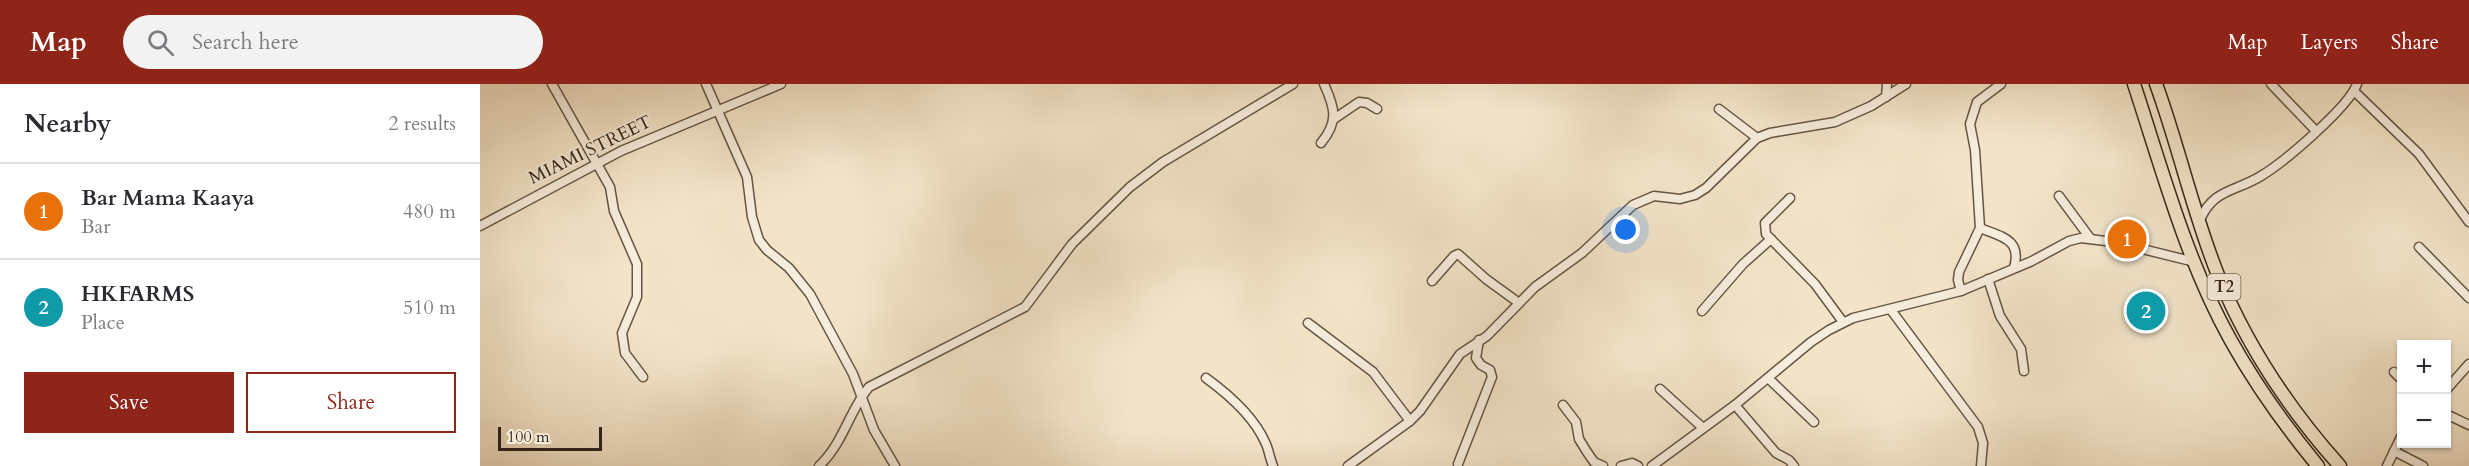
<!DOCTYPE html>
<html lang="en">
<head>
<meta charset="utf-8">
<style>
  body { margin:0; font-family:Cardo,serif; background:#f2f2f3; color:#2b2b33 }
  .controls { position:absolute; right:18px; bottom:18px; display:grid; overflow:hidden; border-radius:0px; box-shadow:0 2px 4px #0004 }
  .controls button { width:54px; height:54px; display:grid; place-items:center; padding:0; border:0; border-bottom:2px solid #e1e1e2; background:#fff; color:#2b2b33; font:30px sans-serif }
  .scale { position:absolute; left:18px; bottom:15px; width:104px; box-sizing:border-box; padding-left:6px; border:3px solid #352516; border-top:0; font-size:16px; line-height:21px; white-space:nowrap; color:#352516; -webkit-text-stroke:4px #f7eddc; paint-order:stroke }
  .you { position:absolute; left:1146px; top:146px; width:21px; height:21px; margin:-15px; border:4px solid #fff; border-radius:50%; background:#1a73e8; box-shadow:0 0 0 9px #1a73e833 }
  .badge { display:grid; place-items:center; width:39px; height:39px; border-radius:50%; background:#8f2418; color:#fff; font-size:20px; font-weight:700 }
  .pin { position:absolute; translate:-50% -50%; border:3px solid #fff; box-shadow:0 2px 6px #0006 }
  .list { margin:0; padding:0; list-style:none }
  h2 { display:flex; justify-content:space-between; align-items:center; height:78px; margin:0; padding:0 24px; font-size:26px }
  h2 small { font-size:20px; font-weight:400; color:#7c7c81 }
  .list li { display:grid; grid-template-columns:39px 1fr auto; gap:18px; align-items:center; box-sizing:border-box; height:96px; padding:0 24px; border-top:2px solid #e1e1e2 }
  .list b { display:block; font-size:22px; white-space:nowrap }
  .list p { margin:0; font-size:20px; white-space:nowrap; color:#7c7c81 }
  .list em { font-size:20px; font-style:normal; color:#7c7c81 }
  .actions { display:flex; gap:12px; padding:18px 24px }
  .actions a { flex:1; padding:14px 0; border:2px solid #8f2418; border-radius:0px; text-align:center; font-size:21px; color:#8f2418 }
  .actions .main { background:#8f2418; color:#fff }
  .icon { flex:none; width:33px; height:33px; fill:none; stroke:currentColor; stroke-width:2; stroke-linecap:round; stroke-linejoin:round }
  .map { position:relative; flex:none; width:1989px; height:382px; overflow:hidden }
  header { display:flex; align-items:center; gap:36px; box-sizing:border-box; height:84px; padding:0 30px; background:#8f2418; color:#fff }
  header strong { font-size:28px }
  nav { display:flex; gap:33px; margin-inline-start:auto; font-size:21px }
  .search { width:420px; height:54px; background:#f2f2f3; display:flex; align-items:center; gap:15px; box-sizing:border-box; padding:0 21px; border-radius:33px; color:#7c7c81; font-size:22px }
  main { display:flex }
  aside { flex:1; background:#fff }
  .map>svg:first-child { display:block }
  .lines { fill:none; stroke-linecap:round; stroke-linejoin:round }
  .minor-casing { stroke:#645543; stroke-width:11 }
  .highway-casing { stroke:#352516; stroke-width:15 }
  .minor { stroke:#f7eddc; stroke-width:8 }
  .highway { stroke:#f3e4c9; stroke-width:12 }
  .labels { text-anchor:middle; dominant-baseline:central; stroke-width:4.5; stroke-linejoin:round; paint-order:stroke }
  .shield { fill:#f7eddc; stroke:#6f6151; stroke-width:1.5 }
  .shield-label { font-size:16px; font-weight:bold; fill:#352516 }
  .street-label { font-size:18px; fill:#352516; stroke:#f7eddc }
</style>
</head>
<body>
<header>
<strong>Map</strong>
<div class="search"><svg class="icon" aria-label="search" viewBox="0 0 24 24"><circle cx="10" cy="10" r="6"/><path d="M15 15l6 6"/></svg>Search here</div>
<nav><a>Map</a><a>Layers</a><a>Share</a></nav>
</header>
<main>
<aside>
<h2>Nearby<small>2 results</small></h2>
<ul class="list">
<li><span class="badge" style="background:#e8710a">1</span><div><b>Bar Mama Kaaya</b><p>Bar</p></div><em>480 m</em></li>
<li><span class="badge" style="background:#0f9aa8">2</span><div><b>HKFARMS</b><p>Place</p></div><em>510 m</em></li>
</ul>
<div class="actions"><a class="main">Save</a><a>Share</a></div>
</aside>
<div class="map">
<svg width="1989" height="382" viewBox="0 0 1989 382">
  <rect width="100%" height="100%" fill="#f3e4c9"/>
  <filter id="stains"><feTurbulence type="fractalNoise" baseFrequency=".00333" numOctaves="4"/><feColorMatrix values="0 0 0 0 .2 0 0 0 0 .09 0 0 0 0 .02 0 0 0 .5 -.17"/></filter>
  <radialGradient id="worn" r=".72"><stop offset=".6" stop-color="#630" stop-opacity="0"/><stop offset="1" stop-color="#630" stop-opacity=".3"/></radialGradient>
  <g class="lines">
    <g class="minor-casing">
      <g id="minor">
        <path d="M72 0 130 103 134 127 157 180V213L142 249 145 269 163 293"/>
        <path d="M226 0 267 93 272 133 279 156 287 166 309 184 330 210 373 290 394 346 415 382"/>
        <path d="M1791 0 1836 47"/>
        <path d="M1874 7 1939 70 1989 138"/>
        <path d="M1406 13 1407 0"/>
        <path d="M1239 25 1277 54"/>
        <path d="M854 35 879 18 887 19 897 25"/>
        <path d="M841 59C859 37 855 24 844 0"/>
        <path d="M1579 112 1610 154"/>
        <path d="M1310 114 1285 139 1286 150 1335 200 1363 238"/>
        <path d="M1720 136C1733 105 1755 108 1781 92 1803 79 1869 23 1877 0"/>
        <path d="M0 142 141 67 301 0"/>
        <path d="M1500 144C1522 153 1542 155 1534 184"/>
        <path d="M1939 163 1989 214"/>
        <path d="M1508 195 1520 232 1541 265 1544 287"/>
        <path d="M952 197 974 172 978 170 1006 195 1039 219"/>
        <path d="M1481 207 1478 196 1479 188 1500 144 1495 66 1490 40 1497 18 1521 0"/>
        <path d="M1411 226 1498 343 1503 359 1501 382"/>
        <path d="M1222 227 1263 180 1291 155"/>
        <path d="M828 239 893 288 930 337"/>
        <path d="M1914 288 1922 296"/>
        <path d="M726 294C748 310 775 334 786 360 789 367 790 375 793 382"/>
        <path d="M1288 294 1334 338"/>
        <path d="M1180 305 1223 344"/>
        <path d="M1966 306 1989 280"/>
        <path d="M1083 321 1096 338 1099 355 1107 368 1114 378 1123 382"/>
        <path d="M1255 321 1296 369 1309 376 1314 382"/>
        <path d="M1966 330 1989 341"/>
        <path d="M1914 367 1943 382"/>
        <path d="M978 380 1012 293 1010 286 1001 281 996 274 999 256"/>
        <path d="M339 382C363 360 369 327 389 303L545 223 592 160 650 103 683 78 813 0"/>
        <path d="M868 382 930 337 940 327 980 270 1007 252 1055 203 1102 169 1153 121 1174 112 1200 115 1215 111 1226 104 1277 54 1290 49 1355 38 1391 22 1426 0"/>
        <path d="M1141 382 1152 379 1158 382"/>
        <path d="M1172 382 1255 321 1331 258 1349 246 1373 234 1481 207 1552 177 1589 157 1601 154 1634 158 1715 178"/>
        <path d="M1907 382 1922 351"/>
      </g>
    </g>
    <g class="highway-casing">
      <g id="highway">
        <path d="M1654 0C1682 85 1706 176 1750 255 1775 300 1805 342 1838 382"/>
        <path d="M1676 0C1699 63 1713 129 1738 191 1767 262 1809 325 1860 382"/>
      </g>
    </g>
    <use href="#minor" class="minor"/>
    <use href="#highway" class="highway"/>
  </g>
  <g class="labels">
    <rect class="shield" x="1727.5" y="190" width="33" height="26" rx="4.5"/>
    <g class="shield-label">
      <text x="1744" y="203">T2</text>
    </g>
    <g class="street-label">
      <text transform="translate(110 66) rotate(-26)">MIAMI STREET</text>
    </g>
  </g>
  <rect width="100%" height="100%" filter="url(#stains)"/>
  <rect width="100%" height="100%" fill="url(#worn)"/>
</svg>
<div class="controls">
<button>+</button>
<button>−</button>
</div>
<div class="scale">100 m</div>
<div class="you"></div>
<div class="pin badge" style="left:1647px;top:155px;background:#e8710a">1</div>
<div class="pin badge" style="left:1666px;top:227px;background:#0f9aa8">2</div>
</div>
</main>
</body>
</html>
